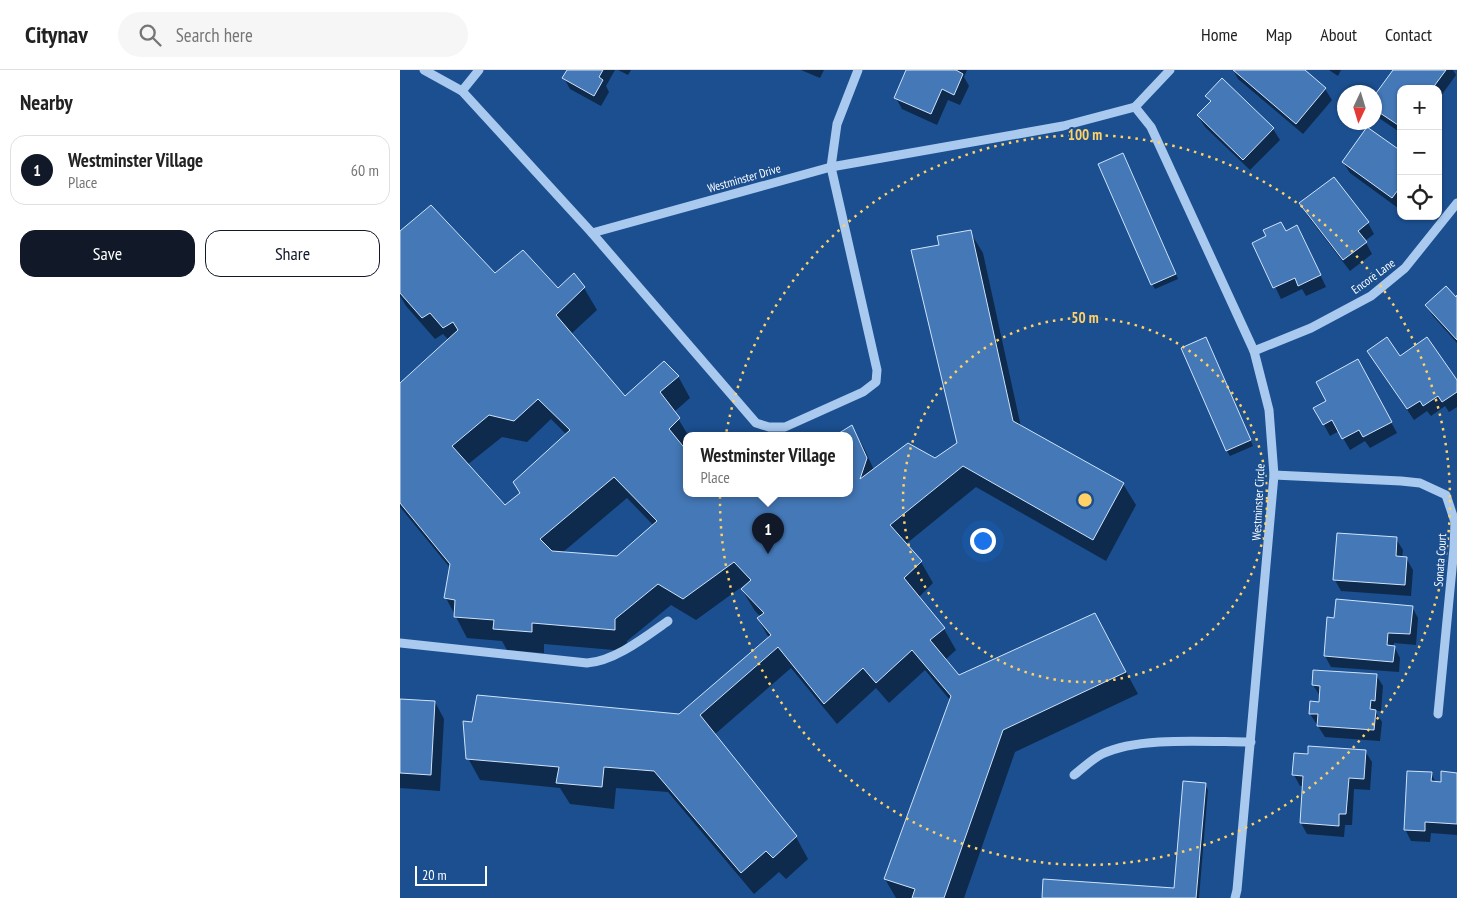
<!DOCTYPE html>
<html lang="en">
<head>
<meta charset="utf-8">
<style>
  body { margin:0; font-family:"PT Sans Narrow",sans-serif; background:#f6f6f6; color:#222 }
  .controls { position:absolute; right:15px; top:15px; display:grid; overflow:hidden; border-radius:10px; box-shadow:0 1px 4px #0004 }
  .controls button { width:45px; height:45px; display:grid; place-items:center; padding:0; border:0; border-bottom:1px solid #e0e0e0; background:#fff; color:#222; font:25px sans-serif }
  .compass { position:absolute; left:937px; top:15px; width:45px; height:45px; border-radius:50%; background:#fff; box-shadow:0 1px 4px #0004; rotate:184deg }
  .scale { position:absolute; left:15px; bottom:12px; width:72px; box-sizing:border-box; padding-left:5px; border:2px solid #fff; border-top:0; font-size:14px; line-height:18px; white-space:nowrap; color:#fff; -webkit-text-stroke:4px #1b4f8f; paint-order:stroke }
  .you { position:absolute; left:582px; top:470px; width:18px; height:18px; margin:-12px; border:4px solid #fff; border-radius:50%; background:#1a73e8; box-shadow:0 0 0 8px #1a73e833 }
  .badge { display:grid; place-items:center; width:32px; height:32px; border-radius:50%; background:#111827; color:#fff; font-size:16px; font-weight:700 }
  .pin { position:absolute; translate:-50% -41px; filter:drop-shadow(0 1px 2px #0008) }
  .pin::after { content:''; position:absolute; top:26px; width:18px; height:15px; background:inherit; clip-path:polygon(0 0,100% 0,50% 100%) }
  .popup { position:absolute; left:283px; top:362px; width:170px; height:65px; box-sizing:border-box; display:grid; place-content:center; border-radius:10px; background:#fff; filter:drop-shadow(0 1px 4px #0005); font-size:16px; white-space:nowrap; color:#767676 }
  .popup b { font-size:19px; color:#222 }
  .popup::after { content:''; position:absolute; left:50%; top:100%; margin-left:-10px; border:10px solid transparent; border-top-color:#fff }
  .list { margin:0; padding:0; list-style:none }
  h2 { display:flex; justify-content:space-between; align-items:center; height:65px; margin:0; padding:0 20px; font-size:21px }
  h2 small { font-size:16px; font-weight:400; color:#767676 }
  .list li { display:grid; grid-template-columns:32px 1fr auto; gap:15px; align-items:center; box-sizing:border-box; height:70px; margin:0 10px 10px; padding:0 10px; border:1px solid #e0e0e0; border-radius:15px }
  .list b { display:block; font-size:19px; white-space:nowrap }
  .list p { margin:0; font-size:16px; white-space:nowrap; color:#767676 }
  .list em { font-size:16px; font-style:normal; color:#767676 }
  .actions { display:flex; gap:10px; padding:15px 20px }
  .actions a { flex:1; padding:11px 0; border:1px solid #111827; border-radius:15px; text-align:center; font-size:18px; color:#111827 }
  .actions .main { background:#111827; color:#fff }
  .icon { flex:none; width:28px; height:28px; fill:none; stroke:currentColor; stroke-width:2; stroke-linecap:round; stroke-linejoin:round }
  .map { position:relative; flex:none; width:1057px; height:828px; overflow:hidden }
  header { display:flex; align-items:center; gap:30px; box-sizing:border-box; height:70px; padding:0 25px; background:#fff; border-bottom:1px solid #e0e0e0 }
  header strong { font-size:24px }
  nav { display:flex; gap:28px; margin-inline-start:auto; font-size:18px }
  .search { width:350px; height:45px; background:#f6f6f6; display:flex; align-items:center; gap:12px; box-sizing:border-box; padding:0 18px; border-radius:28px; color:#767676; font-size:19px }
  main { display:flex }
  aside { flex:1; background:#fff }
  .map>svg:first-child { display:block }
  .shadow { fill:#0007; fill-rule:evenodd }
  .building { fill:#4478b7; stroke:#cfe3fa; fill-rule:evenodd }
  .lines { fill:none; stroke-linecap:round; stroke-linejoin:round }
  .minor { stroke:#a9c9ee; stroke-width:9 }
  .ring { fill:none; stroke:#ffd166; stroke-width:2.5; stroke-dasharray:2.5 5 }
  .labels { text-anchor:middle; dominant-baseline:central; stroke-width:4; stroke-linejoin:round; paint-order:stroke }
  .street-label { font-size:12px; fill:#fff; stroke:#1b4f8f }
  .centre { fill:#ffd166; stroke:#1b4f8f; stroke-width:2.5 }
  .ring-label { font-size:15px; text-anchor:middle; font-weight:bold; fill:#ffd166; stroke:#1b4f8f; stroke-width:4; stroke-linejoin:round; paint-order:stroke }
</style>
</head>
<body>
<header>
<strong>Citynav</strong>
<div class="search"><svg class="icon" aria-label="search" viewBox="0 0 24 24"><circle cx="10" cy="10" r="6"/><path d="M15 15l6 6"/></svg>Search here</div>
<nav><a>Home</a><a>Map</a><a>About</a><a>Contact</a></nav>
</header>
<main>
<aside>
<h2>Nearby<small></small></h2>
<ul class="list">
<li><span class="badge">1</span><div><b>Westminster Village</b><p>Place</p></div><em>60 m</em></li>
</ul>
<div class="actions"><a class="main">Save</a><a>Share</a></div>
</aside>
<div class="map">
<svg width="1057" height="828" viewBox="0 0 1057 828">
  <rect width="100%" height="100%" fill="#1b4f8f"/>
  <g class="shadow">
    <path d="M167 0H215L206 16 209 22 201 36 170 19 164 8Z"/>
    <path d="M218 0H231L228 5Z"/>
    <path d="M401 0H424L420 8Z"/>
    <path d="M508 0H567L564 7 569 16 560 35 548 30 537 55 502 39 496 28Z"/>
    <path d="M833 0H903L925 19 932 30 903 64 838 9Z"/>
    <path d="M929 0H941L938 6Z"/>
    <path d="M994 0H1053L1056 5 1038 30V19H1001V63L976 46 974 42V28Z"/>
    <path d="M822 10 873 59 880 70 850 100 805 57 798 46 811 33 807 26Z"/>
    <path d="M1001 83V135L998 138 950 103 943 92Z"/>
    <path d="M726 90 778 209 755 219 752 214Z"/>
    <path d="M934 109 968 153 974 164 965 171 972 184 950 201 907 145 901 134Z"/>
    <path d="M897 157 926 217 906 226 902 219 881 229 854 173Z"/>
    <path d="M570 162 583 183 621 357 723 414 736 435 706 491 576 417 506 474 521 492 533 513 518 528 544 559 556 580 545 590 559 607 695 544 738 624 615 682 564 828H496L485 809 550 630 525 600 489 633 476 618 437 654 391 598 314 665 396 767 408 789 386 809 379 802 354 824 268 722 216 718 214 739 170 734 160 718 80 710 68 688 73 653 279 645 369 568 358 549 361 547 355 541 342 520 348 515 347 513 296 550 271 535 227 571 226 581 144 574V583L107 580 102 571 67 568 46 528 51 499 0 437V315L49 270 43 264 35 269 6 236 0 226V163L95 205 158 219 174 205 184 218 197 240 171 264 225 328 278 306 290 328 274 342 288 365H287V375L284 379 287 423H343L350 425 355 423H449V365H438L451 357 464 378 474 400 535 390 558 374 540 176ZM151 349 166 364 121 424 105 437 67 395 102 367 127 372ZM227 428 254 456 217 488 162 483Z"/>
    <path d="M1057 227V273L1033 246 1026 235Z"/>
    <path d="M809 274 853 376 830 386 827 381Z"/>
    <path d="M999 287 1057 313V337L1049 342 1045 336 1031 346 1027 341 1014 350 975 292Z"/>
    <path d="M963 302 997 363 970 378 965 371 950 380 939 361 930 366 915 338 928 331Z"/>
    <path d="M996 469 1003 480 1002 488H1006L1013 500 1011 526 941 521 935 510Z"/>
    <path d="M1012 537 1018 548 1016 575 994 573V576L1000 588 999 602 931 597 925 586 935 549Z"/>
    <path d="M976 605 983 616 981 641H976V643L982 652 980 671 925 667 910 644 920 633V626L913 615Z"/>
    <path d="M0 630 35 632 44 649 40 721 0 718Z"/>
    <path d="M965 681 972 692 970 720 954 719 952 755H945L944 767 907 764 901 753 904 716H900L894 705Z"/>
    <path d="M1031 704 1036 712 1042 713 1057 704V765L1031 763 1030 772 1011 771 1005 759Z"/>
    <path d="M805 715 808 720 799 828H643L775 820Z"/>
  </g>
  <g class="building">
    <path d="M167 0H203L199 7 203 10 194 26 162 8Z"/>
    <path d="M506 0H556L563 4 554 25 542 19 531 44 494 28Z"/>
    <path d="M833 0H905L926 18 896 54Z"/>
    <path d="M993 0H1046L1032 19H1001V57L974 39V26Z"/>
    <path d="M822 8 874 58 843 90 797 45 811 31 805 26Z"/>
    <path d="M967 57 1001 81V116L992 128 942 92Z"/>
    <path d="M723 83 776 204 751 215 698 94Z"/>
    <path d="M934 107 969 152 958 161 967 172 943 190 899 133Z"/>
    <path d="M31 135 95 203 123 180 158 218 174 203 185 217 156 245 225 326 264 291 279 306 260 322 280 348 269 359 287 381V423L350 424 449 423V365H436L452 355 467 388 460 409 508 373 535 388 557 373 511 180 539 175 537 166 571 160 613 351 724 413 693 470 563 396 490 455 522 491 504 508 545 558 530 570 559 605 695 543 726 602 603 660 544 828H512L515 819 484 809 551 626 512 580 476 613 463 598 424 634 378 577 300 645 397 766 373 788 366 781 341 803 254 701 204 697 202 717 156 713 159 697 66 689 63 651 72 652 77 625 279 644 371 565 357 548 364 543 341 519 351 510 334 492 283 529 258 514 215 549V560L132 553V562L93 559 94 550 54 547 55 530 44 528 50 494 0 433V313L58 260 53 252 43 258 30 243 22 248 0 223V161ZM138 329 170 360 113 412 120 423 105 435 52 376 89 345 114 351ZM214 407 257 451 217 486 152 481 140 469Z"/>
    <path d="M881 152 886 161 897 155 921 205 898 216 895 208 873 218 852 173 866 166 863 160Z"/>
    <path d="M1046 216 1056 227 1057 225V270L1025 235Z"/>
    <path d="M806 267 851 370 826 381 781 278Z"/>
    <path d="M987 267 1000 286 1027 267 1057 310V322L1042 332 1038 326 1023 336 1020 331 1007 339 967 281Z"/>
    <path d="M958 289 992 352 963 367 959 360 942 369 932 350 923 355 913 338 926 331 916 312Z"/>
    <path d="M937 463 997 467 996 486 1007 487 1005 515 933 510Z"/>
    <path d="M936 529 1013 536 1010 564 988 563 987 575 995 576 993 592 924 586 927 547 934 548Z"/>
    <path d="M913 600 977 604 975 631 971 630 970 639 976 640 974 660 917 656 918 644H909L910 631 919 632 920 616 912 615Z"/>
    <path d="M0 629 35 631 31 705 0 703Z"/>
    <path d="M908 676 966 680 964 709 949 708 946 744H939V756L900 753 903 706 892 705 894 683 908 684Z"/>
    <path d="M1007 701 1032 702 1031 711 1041 712V701L1057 703V754L1025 752V761L1004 760Z"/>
    <path d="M783 711 806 713 796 828H642L643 809 774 818Z"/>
  </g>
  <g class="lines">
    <g class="minor">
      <path d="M24 0 62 21 192 163 431 97 663 56 735 37"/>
      <path d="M62 21 79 0"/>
      <path d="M735 37 751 57 854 281 869 340 874 405 837 820 835 828"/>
      <path d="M735 37 770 0"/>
      <path d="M192 163 356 353 369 357H385L463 322 476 312 477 300 431 97 437 54 458 0"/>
      <path d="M854 281 911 258 971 226 1005 198 1057 133"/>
      <path d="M874 405 1001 411 1020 413 1046 425 1055 452 1054 478 1038 644"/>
      <path d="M0 573 187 593C215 591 245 567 268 551"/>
      <path d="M674 705C683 698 692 689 702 684 739 666 809 672 851 672"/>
    </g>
  </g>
  <g class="ring">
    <circle cx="685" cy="430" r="182"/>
    <circle cx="685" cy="430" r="365"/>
  </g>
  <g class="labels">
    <g class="street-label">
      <text transform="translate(344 108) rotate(-16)">Westminster Drive</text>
      <text transform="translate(973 206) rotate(-36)">Encore Lane</text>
      <text transform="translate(858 432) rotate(-87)">Westminster Circle</text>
      <text transform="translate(1040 490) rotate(-86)">Sonata Court</text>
    </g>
  </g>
  <circle cx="685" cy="430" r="8" class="centre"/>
  <g class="ring-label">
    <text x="685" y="70">100 m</text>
    <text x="685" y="253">50 m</text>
  </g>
</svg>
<div class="controls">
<button>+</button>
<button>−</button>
<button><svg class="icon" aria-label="locate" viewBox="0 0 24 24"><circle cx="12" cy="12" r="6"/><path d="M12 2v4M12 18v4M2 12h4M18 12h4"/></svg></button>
</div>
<svg class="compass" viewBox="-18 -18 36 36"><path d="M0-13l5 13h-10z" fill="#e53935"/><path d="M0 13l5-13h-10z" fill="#767676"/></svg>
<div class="scale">20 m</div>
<div class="you"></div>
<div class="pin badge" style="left:368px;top:484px">1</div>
<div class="popup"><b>Westminster Village</b>Place</div>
</div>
</main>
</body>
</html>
